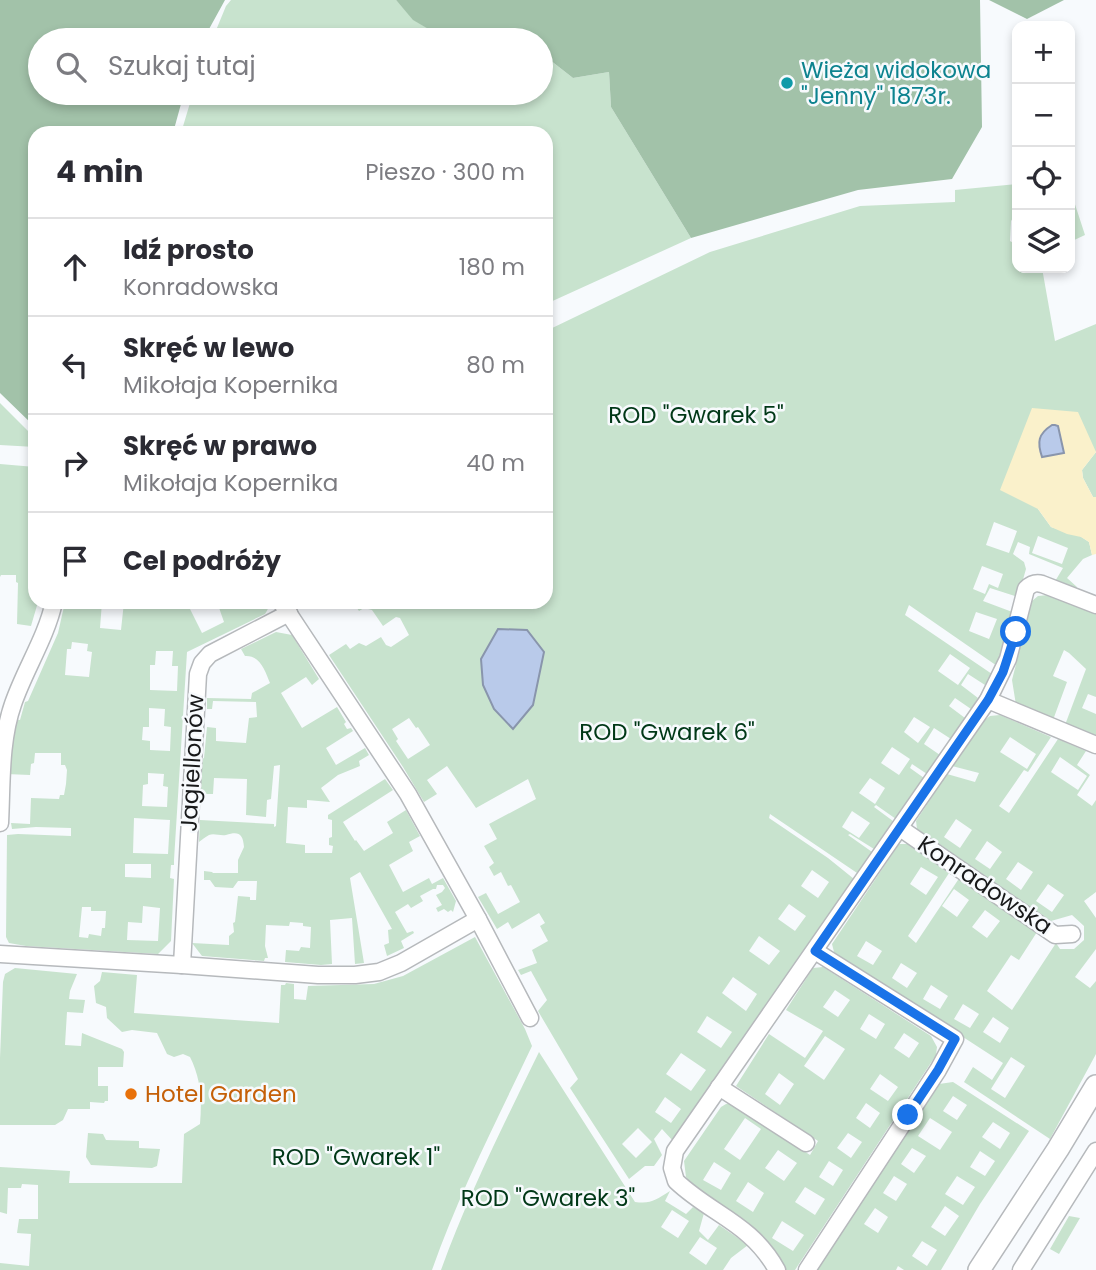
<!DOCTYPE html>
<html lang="pl">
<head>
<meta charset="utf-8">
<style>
  body { margin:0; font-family:Poppins,sans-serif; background:#f2f2f3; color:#2b2b33 }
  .controls { position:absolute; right:21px; top:21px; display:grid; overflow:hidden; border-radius:14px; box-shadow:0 4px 10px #0003 }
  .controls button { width:63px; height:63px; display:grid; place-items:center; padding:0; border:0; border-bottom:2px solid #e1e1e2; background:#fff; color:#2b2b33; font:35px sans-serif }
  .stop { position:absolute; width:21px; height:21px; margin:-16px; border:5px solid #1a73e8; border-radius:50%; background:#fff }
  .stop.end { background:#1a73e8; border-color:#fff; box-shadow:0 2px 7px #0008 }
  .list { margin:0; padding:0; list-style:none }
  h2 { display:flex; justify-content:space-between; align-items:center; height:91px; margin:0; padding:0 28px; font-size:30px }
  h2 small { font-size:23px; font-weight:400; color:#7c7c81 }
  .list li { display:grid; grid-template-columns:46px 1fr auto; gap:21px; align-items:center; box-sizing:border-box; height:98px; padding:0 28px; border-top:2px solid #e1e1e2 }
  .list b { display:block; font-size:26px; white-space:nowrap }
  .list p { margin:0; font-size:23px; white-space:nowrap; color:#7c7c81 }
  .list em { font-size:23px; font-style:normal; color:#7c7c81 }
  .icon { flex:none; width:38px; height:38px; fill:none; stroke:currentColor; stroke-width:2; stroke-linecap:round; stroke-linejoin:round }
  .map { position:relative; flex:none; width:1096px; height:1270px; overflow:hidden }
  .search { position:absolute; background:#fff; box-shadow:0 4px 10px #0003; left:28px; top:28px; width:525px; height:77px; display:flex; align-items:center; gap:18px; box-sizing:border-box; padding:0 24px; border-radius:38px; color:#7c7c81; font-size:26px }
  .panel { position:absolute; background:#fff; box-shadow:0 4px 10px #0003; left:28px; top:126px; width:525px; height:483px; border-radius:21px }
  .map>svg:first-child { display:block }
  .green { fill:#c8e3ce; fill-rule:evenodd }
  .forest { fill:#a2c2a9 }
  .sand { fill:#faf1cb }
  .water { fill:#b9caea; stroke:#8995ac; stroke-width:2 }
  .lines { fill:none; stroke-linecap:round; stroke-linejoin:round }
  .minor-casing { stroke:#b6b9bc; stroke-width:19 }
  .tertiary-casing { stroke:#b6b9bc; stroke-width:24 }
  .minor { stroke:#fff; stroke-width:16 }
  .tertiary { stroke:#fff; stroke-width:21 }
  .route { stroke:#1a73e8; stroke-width:9 }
  .culture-dot { fill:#0f9aa8; stroke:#f7fafd; stroke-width:2.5 }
  .food-dot { fill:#e8710a; stroke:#f7fafd; stroke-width:2.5 }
  .labels { text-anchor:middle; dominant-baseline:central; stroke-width:5; stroke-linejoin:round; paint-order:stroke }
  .culture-label { font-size:23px; fill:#0d838f; stroke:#f7fafd; text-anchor:start }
  .park-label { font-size:23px; fill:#003817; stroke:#f7fafd }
  .street-label { font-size:23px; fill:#18191a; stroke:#f7fafd }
  .food-label { font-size:23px; fill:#c56008; stroke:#f7fafd; text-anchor:start }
</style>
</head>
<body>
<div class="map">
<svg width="1096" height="1270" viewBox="0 0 1096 1270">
  <rect width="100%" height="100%" fill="#f7fafd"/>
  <g class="green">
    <path d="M231 0H396L414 20 447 40H212L226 6Z"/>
    <path d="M541 53 573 78 609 72 611 107 691 238 546 304V133H181L193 93H541Z"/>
    <path d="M1017 184V212L1011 221 1010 241 1017 245V268H1042L1055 341 1096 324V497H1093L1083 478 1082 470 1096 452 1032 408 1038 509 1051 527 1080 536 1089 542 1092 555 1083 559 1067 578 1077 587 1076 589 1054 583 1063 568 1029 554 1030 547 1018 542 1013 554 1024 562 1026 569 1018 597 990 588 983 601 1015 613 1000 668 909 605 905 615 992 674 985 685 968 674 961 685 978 698 971 709 955 698 949 706 965 718 951 739 934 728 924 744 940 755 927 774 912 764 910 768 924 778 896 819 876 805 874 807 893 821 874 849 850 834 848 835 875 854 860 875 770 814 769 818 828 858 854 879 673 1141 662 1129 654 1139 662 1155 654 1166H645L629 1179 570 1088 578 1079 538 1011 547 1000 531 971 521 975 518 970 537 963 532 950 548 941 540 926 545 923 539 913 512 929 508 922 497 929 478 897 486 893 498 914 520 902 511 885 508 886 501 872 494 876 489 867 494 863 484 846 497 839 489 824 536 799 528 779 476 808 447 766 427 780 437 794 424 802 403 767 329 655 346 644 350 649 359 643 366 646 381 637 386 645 391 647 409 635 400 618 396 617 383 626 372 610 364 608 359 611 354 604H352L351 602H546V331L710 252 860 206 955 202V190ZM994 522 1017 531 1009 553 986 545ZM1038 536 1068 548 1062 564 1032 553ZM982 566 1003 574 998 588 989 584 985 594 973 589ZM976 612 997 619 989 639 969 631ZM950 654 970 668 958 685 938 671ZM914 717 930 727 918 743 904 732ZM409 718 416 728 418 727 430 745 408 759 396 741 398 739 392 729ZM892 747 910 759 899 775 881 763ZM870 778 885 788 875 804 859 793ZM852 811 870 823 859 838 842 827ZM812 870 829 882 818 898 801 886ZM789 904 806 916 795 931 778 919ZM759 936 780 951 769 965 749 951ZM733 977 757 994 746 1011 722 993ZM707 1016 732 1032 721 1048 697 1032ZM681 1053 706 1070 691 1091 666 1074ZM665 1097 681 1109 671 1123 655 1112ZM638 1128 652 1142 636 1158 622 1144Z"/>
    <path d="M1070 189 1085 235 1070 242V228L1072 224 1070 210Z"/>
    <path d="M0 403 35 438V447L0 445Z"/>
    <path d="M0 464 35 467V602H38L31 626 17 624 18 583 16 582V575H1L0 577Z"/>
    <path d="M1048 595 1096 614V697L1088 694 1082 708 1096 714V737L1065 725 1086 669 1069 653 1064 650 1053 676 1067 682 1053 720 1016 705 1012 680 1032 601 1038 596Z"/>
    <path d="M65 602H102L100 628 121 630 124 602H191L188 605 202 633 224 622 217 602H266C270 607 268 609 265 614L187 652 174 860V865H171L170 878 174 879 171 941 158 954 26 946 9 943 6 937 7 835 18 834 71 836V828L36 827 12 829 11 823 30 824 31 798 59 799 60 795H64L66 784 67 770 65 765H61V753H35L34 763 31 764 30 775 6 774 13 719 20 720 25 702 28 701 58 633ZM72 642 88 644 87 651 92 652 89 677 65 675 67 649H71ZM156 651H173L172 666H178L177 691 150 690V665H155ZM149 708 165 709 164 726 171 727 170 751 150 750V741L142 740 143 727H149ZM148 773 164 774 163 786 168 787 167 807 142 806 143 785 148 784ZM134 818 170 820 168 854 133 853ZM125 864H151V878L125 877ZM143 906 160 908 158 941 127 940 128 922 142 923ZM82 907H91V911H106L105 928H102L101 936 89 934 88 938 79 937Z"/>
    <path d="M276 632 292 635 319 679 312 685 306 677 281 693 302 728 337 707 346 722 344 724 347 729 351 728 353 731 326 748 336 765 365 748 369 755 359 761 360 766 338 775 321 788 330 802 307 800V808L288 807 286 843 305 845V853H332L333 846 329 845V838L332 837V820L328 819V815L385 779 393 790 343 822 355 841 356 840 364 851 393 833 387 822 406 810 420 836 409 842 413 851 389 865 403 892 429 878 432 884 443 878 456 901 453 912 451 910 448 912 444 909 438 912 436 908 442 905 436 895 442 892 445 888 443 885H437L436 889H433L420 896 423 901 411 908 408 904 395 912 407 933 413 931 414 933 401 941 404 948 387 956 384 945 389 943 388 930 392 929 360 872 350 878 364 963 355 964 352 918 330 920 332 964 321 965 285 962 286 950 299 951 301 947 310 948 311 927 303 926V923L290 922 289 926 266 925 265 946 268 958H265L264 961 202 956 192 943 229 945V936L234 932 233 923 235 922 238 896 250 897V900H256L257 881H238L233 888 215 887 210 880H204V871L212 872 213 873H238V860L244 847C243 833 238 831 226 835 220 836 214 833 209 835 205 837 202 840 199 842L200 820 274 824V827L276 826 280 765 274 766 271 799 267 800 266 817 246 815 247 779 214 778 213 794H200L202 759 204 758 207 727 216 728V741L246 743 249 718 257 717 256 702 213 701 212 709H207V698L251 699 252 693 270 683C265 671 260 655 245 656L241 649Z"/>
    <path d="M1000 715 1051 737 1028 772 1024 770 999 806 1009 813 1058 739 1086 751 1077 765 1090 775 1077 795 1092 806 1096 800V892L1084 901 1096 918V949L1075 977 1090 988 1096 981V1054L1050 1139 964 1082 973 1067 992 1080 1003 1063 840 957 834 952 832 944 899 844H913L951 870 908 936 916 943 960 877 1037 932 1019 960 1011 955 987 991 1012 1010 1056 943 1060 949H1074L1084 940V926L1072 915 1044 923 925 838 917 829 916 821 947 774 975 782 979 773 952 766 981 723 990 716ZM1010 737 1036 754 1027 769 1000 752ZM1060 757 1087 776 1078 790 1051 772ZM956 819 972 830 960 848 944 837ZM987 841 1002 852 990 869 975 859ZM1018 862 1033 872 1021 890 1006 879ZM921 867 938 877 926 895 910 884ZM1048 884 1064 895 1052 912 1036 901ZM954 889 969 900 957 917 942 906ZM985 910 1000 921 987 938 972 927ZM866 941 882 951 873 965 857 956ZM901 963 917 973 907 988 892 978ZM931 985 948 996 940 1009 923 999ZM963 1004 979 1014 970 1028 954 1019ZM993 1017 1009 1028 1000 1043 983 1032ZM1011 1057 1025 1066 1005 1098 991 1089Z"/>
    <path d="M475 937 525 1029 532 1046C497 1120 459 1193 432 1270H0V1263L29 1266 31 1234 17 1233 19 1219H38V1185L22 1184 21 1188H8L7 1214 0 1212V1167L70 1171 69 1183H182L184 1134 200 1124C202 1100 201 1079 190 1057L183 1054 174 1057 167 1054 157 1033 132 1030 122 1032 107 1018 106 1007 96 1003 94 986 100 981 102 972 137 975 134 1013 279 1023 281 985H285L286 983 294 984V999L306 1000 308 986 374 984 403 976Z"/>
    <path d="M823 967 931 1036 937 1047 936 1055 795 1270H785L770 1246 762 1236 694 1188 686 1177 684 1161 721 1107 726 1104 732 1103 810 1155 818 1141 736 1086 769 1034 805 1058 823 1031 786 1010 813 968ZM835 990 850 1000 838 1017 823 1007ZM869 1014 885 1024 876 1039 860 1029ZM904 1033 919 1043 909 1058 894 1048ZM825 1036 845 1049 824 1080 804 1066ZM779 1073 794 1084 780 1105 765 1094ZM880 1074 898 1087 888 1101 870 1089ZM866 1103 880 1113 870 1128 856 1118ZM745 1118 761 1129 740 1160 724 1149ZM848 1133 862 1142 851 1158 837 1148ZM778 1150 797 1163 784 1181 765 1168ZM829 1161 843 1170 833 1186 819 1177ZM714 1162 731 1173 721 1190 703 1180ZM748 1182 764 1193 753 1212 736 1201ZM805 1187 825 1199 815 1215 795 1202ZM782 1221 804 1235 793 1251 772 1238Z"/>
    <path d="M15 968 77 974 70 991 69 999 85 1000 83 1013 67 1012 65 1045 81 1046 82 1033 122 1049 124 1052 123 1067H98V1086H108V1101H105L104 1103 90 1102V1109H68L63 1120 55 1125H0V1058L3 982 5 974Z"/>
    <path d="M539 1052 635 1202C652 1204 655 1200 670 1191L665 1201 686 1214 693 1207 704 1213 699 1231 708 1240 719 1225 748 1245 731 1258 723 1270H441C468 1195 504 1124 539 1052ZM672 1210 689 1221 678 1238 661 1227ZM700 1237 717 1248 706 1265 689 1253Z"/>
    <path d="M953 1082 1029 1131 980 1204 941 1270H904L898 1266 896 1270H816L933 1088 939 1084ZM953 1096 967 1105 957 1120 943 1111ZM930 1118 952 1132 940 1150 918 1136ZM993 1122 1010 1133 1000 1149 982 1137ZM912 1148 926 1156 914 1173 901 1164ZM980 1151 995 1161 985 1176 970 1167ZM894 1176 907 1184 896 1201 883 1193ZM957 1176 975 1187 963 1205 945 1194ZM945 1206 959 1216 945 1236 931 1227ZM875 1208 888 1217 878 1233 864 1224ZM922 1241 937 1250 927 1266 912 1256Z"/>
    <path d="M88 1133 103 1134 106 1140 139 1141V1148L160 1149 157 1166 152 1168 91 1165 86 1157Z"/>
    <path d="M1069 1216 1080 1218 1059 1254 1050 1249Z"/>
  </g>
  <g class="forest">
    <path d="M0 0H225L203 40H40V93H184L173 133H35V427L0 393Z"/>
    <path d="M396 0H980L982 127 952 179 858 190 691 238 611 107 609 72 573 78 541 53V40H447L413 20Z"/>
    <path d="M989 0H1064L1027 19Z"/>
  </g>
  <path class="sand" d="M1032 408 1078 412 1096 452 1082 470 1083 478 1093 497H1096V554L1092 555 1089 542 1081 537 1067 534 1051 527 1038 509 1000 490Z"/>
  <g class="water">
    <path d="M1052 425H1055L1058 426 1064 453 1042 457C1037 442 1038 434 1052 425Z"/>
    <path d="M498 629 527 630 544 652 533 705 513 729 494 709 483 685 481 659Z"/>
  </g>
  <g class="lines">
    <g class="minor-casing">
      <g id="minor">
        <path d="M988 700 1096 745"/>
        <path d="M0 823C2 784 0 741 13 704 25 669 46 638 54 602"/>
        <path d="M900 828 1055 935 1072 934"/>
        <path d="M478 919 530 1018"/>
        <path d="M0 954 182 965 318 975H355L379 972 401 963 478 919 408 794 281 602"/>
        <path d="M182 965 198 674 202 663 210 654 289 613"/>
        <path d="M719 1087 806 1143"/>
        <path d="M777 1270C751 1223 712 1215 676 1181L672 1168 675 1151 988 700 1008 659 1026 589C1031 584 1035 582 1042 584L1096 605"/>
        <path d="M807 1270 938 1070 955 1039 815 951"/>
        <path d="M1021 1270 1096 1151"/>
      </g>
    </g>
    <g class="tertiary-casing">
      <path id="tertiary" d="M979 1270 1058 1149 1096 1086"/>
    </g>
    <use href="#minor" class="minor"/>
    <use href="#tertiary" class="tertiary"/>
  </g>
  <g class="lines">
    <path class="route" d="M908 1115 938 1070 955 1039 815 951 988 700 1003 672 1016 632"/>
  </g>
  <circle class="culture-dot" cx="787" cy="83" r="7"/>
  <circle class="food-dot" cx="131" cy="1094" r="7"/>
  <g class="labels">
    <g class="culture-label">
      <text x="801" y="70">Wieża widokowa<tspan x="801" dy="26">"Jenny" 1873r.</tspan></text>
    </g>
    <g class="park-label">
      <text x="696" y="415">ROD "Gwarek 5"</text>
      <text x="667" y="732">ROD "Gwarek 6"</text>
      <text x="356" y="1157">ROD "Gwarek 1"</text>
      <text x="548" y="1198">ROD "Gwarek 3"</text>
    </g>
    <g class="street-label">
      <text transform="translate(192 763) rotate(-87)">Jagiellonów</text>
      <text transform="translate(985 885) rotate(34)">Konradowska</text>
    </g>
    <g class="food-label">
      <text x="145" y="1094">Hotel Garden</text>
    </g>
  </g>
</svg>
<div class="controls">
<button>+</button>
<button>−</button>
<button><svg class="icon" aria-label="locate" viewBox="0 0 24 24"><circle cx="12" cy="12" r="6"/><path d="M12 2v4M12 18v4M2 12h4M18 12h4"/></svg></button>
<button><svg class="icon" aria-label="layers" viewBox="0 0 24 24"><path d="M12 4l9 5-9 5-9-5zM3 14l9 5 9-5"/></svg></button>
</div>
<div class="stop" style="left:1016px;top:632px"></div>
<div class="stop end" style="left:908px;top:1115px"></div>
<div class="search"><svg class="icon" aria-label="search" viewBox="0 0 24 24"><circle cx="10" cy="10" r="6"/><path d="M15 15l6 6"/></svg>Szukaj tutaj</div>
<section class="panel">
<h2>4 min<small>Pieszo · 300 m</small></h2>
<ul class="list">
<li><svg class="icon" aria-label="ahead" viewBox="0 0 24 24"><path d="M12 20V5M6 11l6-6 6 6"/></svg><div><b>Idź prosto</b><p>Konradowska</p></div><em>180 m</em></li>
<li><svg class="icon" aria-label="left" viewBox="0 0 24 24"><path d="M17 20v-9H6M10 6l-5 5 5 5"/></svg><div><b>Skręć w lewo</b><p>Mikołaja Kopernika</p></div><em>80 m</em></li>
<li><svg class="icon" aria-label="right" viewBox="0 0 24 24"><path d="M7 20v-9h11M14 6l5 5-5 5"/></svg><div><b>Skręć w prawo</b><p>Mikołaja Kopernika</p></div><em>40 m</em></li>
<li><svg class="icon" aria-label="arrive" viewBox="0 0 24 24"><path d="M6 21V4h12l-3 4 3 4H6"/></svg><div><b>Cel podróży</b></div></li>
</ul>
</section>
</div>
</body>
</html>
